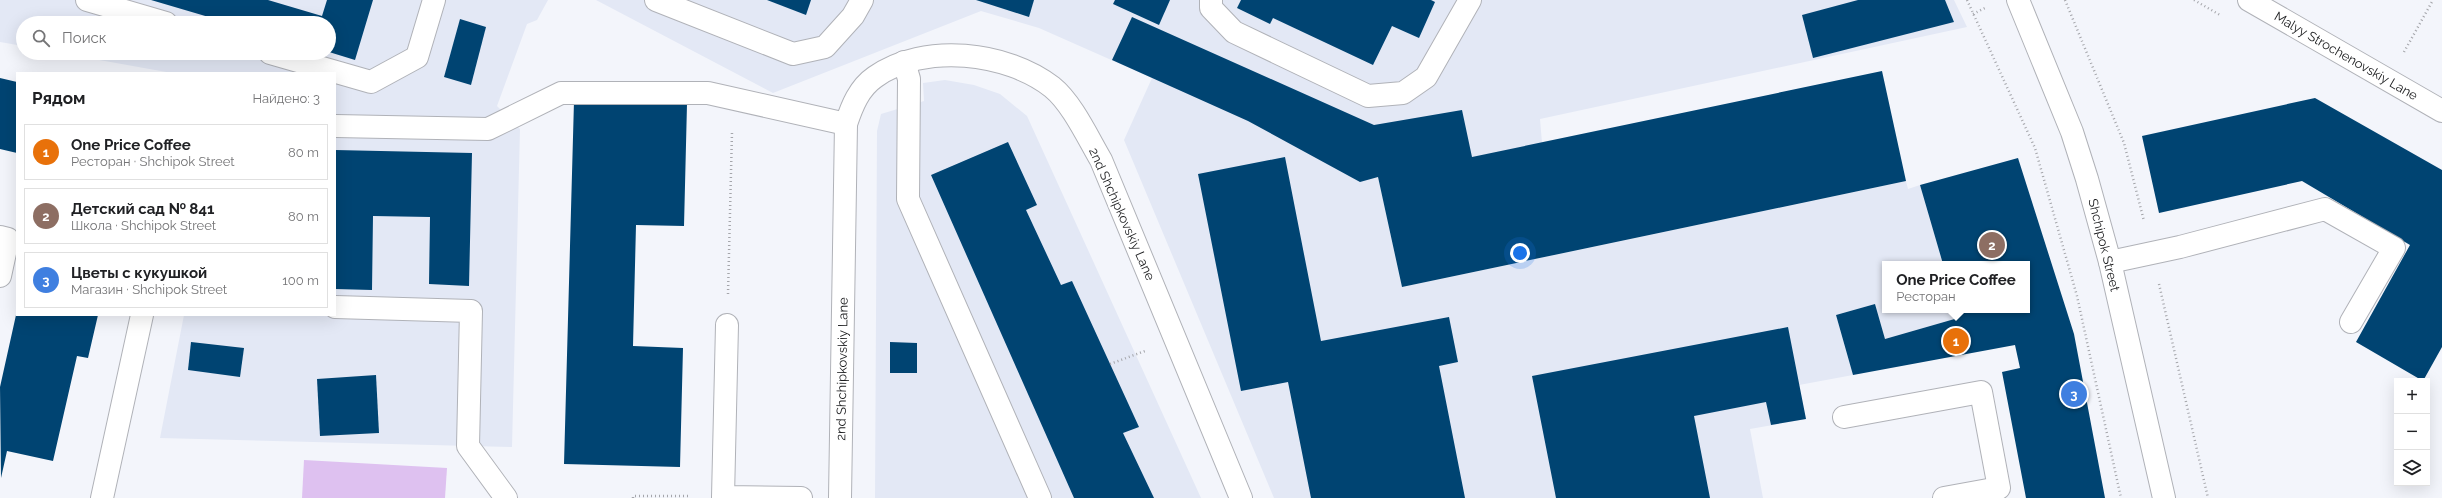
<!DOCTYPE html>
<html lang="ru">
<head>
<meta charset="utf-8">
<style>
  body { margin:0; font-family:Raleway,sans-serif; background:#f6f6f6; color:#202124 }
  .controls { position:absolute; right:12px; bottom:12px; display:grid; overflow:hidden; border-radius:0px; box-shadow:0 4px 16px #0002 }
  .controls button { width:36px; height:36px; display:grid; place-items:center; padding:0; border:0; border-bottom:1px solid #e0e0e0; background:#fff; color:#202124; font:20px sans-serif }
  .you { position:absolute; left:1520px; top:253px; width:14px; height:14px; margin:-10px; border:3px solid #fff; border-radius:50%; background:#1a73e8; box-shadow:0 0 0 6px #1a73e833 }
  .badge { display:grid; place-items:center; width:26px; height:26px; border-radius:50%; background:#267e53; color:#fff; font-size:13px; font-weight:700 }
  .pin { position:absolute; translate:-50% -50%; border:2px solid #fff; box-shadow:0 1px 4px #0006 }
  .popup { position:absolute; left:1882px; top:261px; width:148px; height:52px; box-sizing:border-box; display:grid; place-content:center; border-radius:0px; background:#fff; filter:drop-shadow(0 1px 3px #0005); font-size:13px; white-space:nowrap; color:#757577 }
  .popup b { font-size:15px; color:#202124 }
  .popup::after { content:''; position:absolute; left:50%; top:100%; margin-left:-8px; border:8px solid transparent; border-top-color:#fff }
  .list { margin:0; padding:0; list-style:none }
  h2 { display:flex; justify-content:space-between; align-items:center; height:52px; margin:0; padding:0 16px; font-size:17px }
  h2 small { font-size:13px; font-weight:400; color:#757577 }
  .list li { display:grid; grid-template-columns:26px 1fr auto; gap:12px; align-items:center; box-sizing:border-box; height:56px; margin:0 8px 8px; padding:0 8px; border:1px solid #e0e0e0; border-radius:0px }
  .list b { display:block; font-size:15px; white-space:nowrap }
  .list p { margin:0; font-size:13px; white-space:nowrap; color:#757577 }
  .list em { font-size:13px; font-style:normal; color:#757577 }
  .icon { flex:none; width:22px; height:22px; fill:none; stroke:currentColor; stroke-width:2; stroke-linecap:round; stroke-linejoin:round }
  .map { position:relative; flex:none; width:2442px; height:498px; overflow:hidden }
  .search { position:absolute; background:#fff; box-shadow:0 4px 16px #0002; left:16px; top:16px; width:320px; height:44px; display:flex; align-items:center; gap:10px; box-sizing:border-box; padding:0 14px; border-radius:22px; color:#757577; font-size:15px }
  .panel { position:absolute; background:#fff; box-shadow:0 4px 16px #0002; left:16px; top:72px; width:320px; height:244px; border-radius:0px }
  .map>svg:first-child { display:block }
  .built { fill:#e3e8f5 }
  .green { fill:#dec1f0 }
  .building { fill:#004472 }
  .lines { fill:none; stroke-linecap:round; stroke-linejoin:round }
  .minor-casing { stroke:#b0b2b8; stroke-width:24 }
  .path { stroke:#a5a6ab; stroke-width:2.5; stroke-dasharray:1 3; stroke-linecap:butt }
  .minor { stroke:#fff; stroke-width:22 }
  .labels { text-anchor:middle; dominant-baseline:central; stroke-width:4; stroke-linejoin:round; paint-order:stroke }
  .street-label { font-size:13px; fill:#1b1c1e; stroke:#fff }
</style>
</head>
<body>
<div class="map">
<svg width="2442" height="498" viewBox="0 0 2442 498">
  <rect width="100%" height="100%" fill="#f3f5fb"/>
  <g class="built">
    <path d="M0 0H548L537 20 527 24 497 106 520 129 512 447 160 438 184 315H335V73H172L60 53H329V23H23V46L0 42Z"/>
    <path d="M596 0H1954L1967 27 1540 119 1542 143 1378 177 1402 287 1906 181 1908 189 1920 185 1943 264H1885V310H1956L1958 318 1885 339 1875 304 1836 315 1853 375 1799 385 1806 419 1750 429 1763 498H1274L1124 140 1152 78 1039 28 981 11 773 93Z"/>
    <path d="M945 80 974 85 1000 94 1027 116 1201 498H875L877 131 881 114 924 101 923 83Z"/>
  </g>
  <path class="green" d="M304 460 447 468 445 498H302Z"/>
  <g class="building">
    <path d="M151 0H268L322 16 327 0H373L355 60 329 52V23H229Z"/>
    <path d="M767 0H811L806 15Z"/>
    <path d="M976 0H1034L1029 17Z"/>
    <path d="M1115 0H1170L1159 25 1113 4Z"/>
    <path d="M1241 0H1431L1435 2 1419 38 1392 26 1373 65 1273 18 1270 24 1237 8Z"/>
    <path d="M1858 0H1945L1954 22 1813 58 1802 15Z"/>
    <path d="M1132 17 1374 125 1462 110 1472 157 1882 71 1906 181 1402 287 1378 177 1360 182 1248 121 1112 60Z"/>
    <path d="M460 19 486 27 471 85 444 77Z"/>
    <path d="M0 78 17 82V153L0 149Z"/>
    <path d="M2315 98 2442 170V347L2423 381 2356 342 2410 245 2302 181 2159 213 2142 136Z"/>
    <path d="M574 101 687 104 684 226 636 225 633 346 683 348 680 467 564 464Z"/>
    <path d="M1008 142 1037 205 1026 210 1061 285 1072 281 1139 427 1123 433 1154 498H1074L931 175Z"/>
    <path d="M335 150 472 153 469 286 429 284 430 217 373 216 372 290 335 289Z"/>
    <path d="M1285 157 1321 341 1449 317 1458 362 1439 366 1465 498H1311L1288 382 1241 391 1198 174Z"/>
    <path d="M2018 158 2074 334 2105 498H2026L2002 372 2020 368 2015 345 1853 375 1836 315 1875 304 1885 339 1958 318 1956 310H2027V264H1943L1920 185Z"/>
    <path d="M16 315H98L88 358 77 356 53 461 7 451 1 478 0 387Z"/>
    <path d="M1788 327 1806 419 1771 425 1766 402 1694 416 1710 498H1556L1532 376Z"/>
    <path d="M191 342 244 348 240 377 188 370Z"/>
    <path d="M890 342 917 343V373H890Z"/>
    <path d="M376 375 379 433 320 436 317 379Z"/>
  </g>
  <g class="lines">
    <g class="minor-casing">
      <g id="minor">
        <path d="M87 0 166 23"/>
        <path d="M656 0 793 54 825 47 853 16 862 0"/>
        <path d="M1211 0V8L1234 32 1368 96 1403 93 1426 77 1470 0"/>
        <path d="M2018 0 2072 132 2087 179 2110 262 2164 498"/>
        <path d="M2249 0 2442 111"/>
        <path d="M270 53 371 82 417 57 434 0"/>
        <path d="M904 62 909 79 908 199 1040 498"/>
        <path d="M335 126 488 129 561 93H708L846 124"/>
        <path d="M0 237 8 239 0 276"/>
        <path d="M2110 262 2180 247 2325 209 2394 248 2351 322"/>
        <path d="M335 307 471 311 468 446 506 498"/>
        <path d="M727 325 723 497 801 498"/>
        <path d="M1844 417 1981 392 1999 488 1944 498"/>
        <path d="M102 498 142 315"/>
        <path d="M840 498 846 124C852 106 859 88 875 77 924 42 1007 52 1052 87 1072 103 1088 138 1101 160L1241 498"/>
      </g>
    </g>
    <g class="path">
      <path d="M1967 0 2035 148 2077 296 2121 498"/>
      <path d="M2065 0 2124 143 2144 221"/>
      <path d="M2194 0 2220 15"/>
      <path d="M1973 14 1985 8"/>
      <path d="M2404 52 2433 0"/>
      <path d="M2159 284 2208 498"/>
      <path d="M728 294 732 132"/>
      <path d="M1110 364 1145 351"/>
      <path d="M633 498V496H690"/>
    </g>
    <use href="#minor" class="minor"/>
  </g>
  <g class="labels">
    <g class="street-label">
      <text transform="translate(2346 56) rotate(30)">Malyy Strochenovskiy Lane</text>
      <text transform="translate(1122 214) rotate(66)">2nd Shchipkovskiy Lane</text>
      <text transform="translate(2104 245) rotate(76)">Shchipok Street</text>
      <text transform="translate(842 369) rotate(-89)">2nd Shchipkovskiy Lane</text>
    </g>
  </g>
</svg>
<div class="controls">
<button>+</button>
<button>−</button>
<button><svg class="icon" aria-label="layers" viewBox="0 0 24 24"><path d="M12 4l9 5-9 5-9-5zM3 14l9 5 9-5"/></svg></button>
</div>
<div class="you"></div>
<div class="pin badge" style="left:1956px;top:341px;background:#e8710a">1</div>
<div class="popup"><b>One Price Coffee</b>Ресторан</div>
<div class="pin badge" style="left:1992px;top:245px;background:#8d6e63">2</div>
<div class="pin badge" style="left:2074px;top:394px;background:#3f7fe0">3</div>
<div class="search"><svg class="icon" aria-label="search" viewBox="0 0 24 24"><circle cx="10" cy="10" r="6"/><path d="M15 15l6 6"/></svg>Поиск</div>
<section class="panel">
<h2>Рядом<small>Найдено: 3</small></h2>
<ul class="list">
<li><span class="badge" style="background:#e8710a">1</span><div><b>One Price Coffee</b><p>Ресторан · Shchipok Street</p></div><em>80 m</em></li>
<li><span class="badge" style="background:#8d6e63">2</span><div><b>Детский сад № 841</b><p>Школа · Shchipok Street</p></div><em>80 m</em></li>
<li><span class="badge" style="background:#3f7fe0">3</span><div><b>Цветы с кукушкой</b><p>Магазин · Shchipok Street</p></div><em>100 m</em></li>
</ul>
</section>
</div>
</body>
</html>
